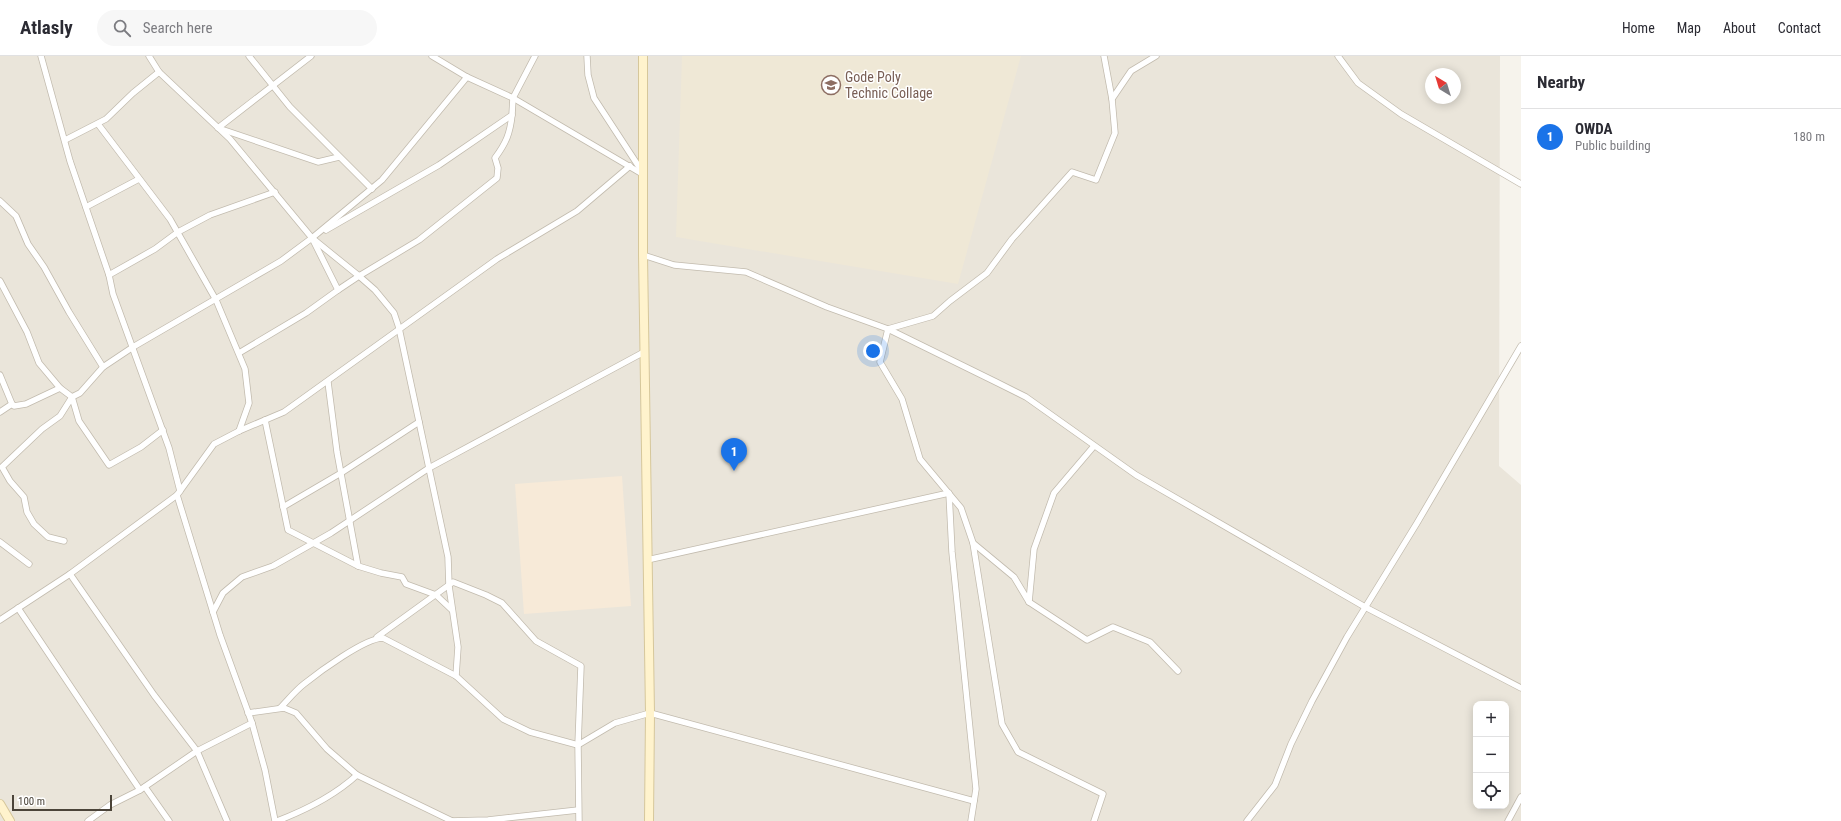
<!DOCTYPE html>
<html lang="en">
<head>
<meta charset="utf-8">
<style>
  body { margin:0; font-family:"Roboto Condensed",sans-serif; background:#f7f7f7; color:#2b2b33 }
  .controls { position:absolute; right:12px; bottom:12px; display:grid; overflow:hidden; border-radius:8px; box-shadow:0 2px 10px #0003 }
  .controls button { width:36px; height:36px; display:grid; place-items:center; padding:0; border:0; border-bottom:1px solid #e1e1e2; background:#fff; color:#2b2b33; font:20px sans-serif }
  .compass { position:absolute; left:1425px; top:12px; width:36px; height:36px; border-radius:50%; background:#fff; box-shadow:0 2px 10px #0003; rotate:322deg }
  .scale { position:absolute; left:12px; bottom:10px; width:100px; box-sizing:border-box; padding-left:4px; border:2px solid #4b4439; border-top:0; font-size:11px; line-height:14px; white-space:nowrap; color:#4b4439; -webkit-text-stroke:3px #fff; paint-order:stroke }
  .you { position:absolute; left:873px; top:295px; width:14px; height:14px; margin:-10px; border:3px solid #fff; border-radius:50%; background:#1a73e8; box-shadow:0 0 0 6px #1a73e833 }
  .badge { display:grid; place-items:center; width:26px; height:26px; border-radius:50%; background:#1a73e8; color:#fff; font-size:13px; font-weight:700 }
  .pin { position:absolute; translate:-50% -33px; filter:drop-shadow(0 1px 2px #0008) }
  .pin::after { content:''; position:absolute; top:21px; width:14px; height:12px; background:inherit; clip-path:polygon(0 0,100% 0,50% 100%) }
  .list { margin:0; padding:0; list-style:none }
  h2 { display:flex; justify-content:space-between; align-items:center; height:52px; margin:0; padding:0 16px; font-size:17px }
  h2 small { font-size:13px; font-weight:400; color:#7c7c81 }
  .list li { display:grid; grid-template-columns:26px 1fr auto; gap:12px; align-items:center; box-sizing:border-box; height:56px; padding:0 16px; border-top:1px solid #e1e1e2 }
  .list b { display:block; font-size:15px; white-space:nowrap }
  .list p { margin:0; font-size:13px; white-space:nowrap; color:#7c7c81 }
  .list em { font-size:13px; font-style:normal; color:#7c7c81 }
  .icon { flex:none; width:22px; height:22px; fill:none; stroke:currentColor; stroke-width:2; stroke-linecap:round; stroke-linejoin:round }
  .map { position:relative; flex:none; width:1521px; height:765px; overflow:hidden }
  header { display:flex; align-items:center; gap:24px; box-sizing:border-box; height:56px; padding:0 20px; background:#fff; border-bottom:1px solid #e1e1e2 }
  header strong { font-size:19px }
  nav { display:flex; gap:22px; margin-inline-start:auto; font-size:14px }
  .search { width:280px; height:36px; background:#f7f7f7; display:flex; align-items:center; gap:10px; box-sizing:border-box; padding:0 14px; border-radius:22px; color:#7c7c81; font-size:15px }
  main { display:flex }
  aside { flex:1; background:#fff }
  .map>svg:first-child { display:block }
  .residential { fill:#eae5da; fill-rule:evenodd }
  .commercial { fill:#f7ead8 }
  .education { fill:#efe8d6 }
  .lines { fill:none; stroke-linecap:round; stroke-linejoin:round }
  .street-casing { stroke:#c2bbae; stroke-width:7 }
  .secondary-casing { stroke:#d6c79b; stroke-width:10 }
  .street { stroke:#fff; stroke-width:5.5 }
  .secondary { stroke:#fff3cd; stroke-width:8 }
  .labels { text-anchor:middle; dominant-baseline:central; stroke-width:3; stroke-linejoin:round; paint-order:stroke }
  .education-label { font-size:14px; fill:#785e54; stroke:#fff; text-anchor:start }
</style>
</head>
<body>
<header>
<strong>Atlasly</strong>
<div class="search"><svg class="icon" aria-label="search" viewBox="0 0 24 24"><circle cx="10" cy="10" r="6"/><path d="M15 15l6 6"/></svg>Search here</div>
<nav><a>Home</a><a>Map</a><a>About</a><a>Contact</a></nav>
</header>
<main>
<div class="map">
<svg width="1521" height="765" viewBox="0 0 1521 765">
  <rect width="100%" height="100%" fill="#f6f3ec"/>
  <path class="residential" d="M0 0H1500L1499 410 1521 429V765H0ZM1431 18H1455V42H1431ZM1476 648H1506V750H1476Z"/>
  <path class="commercial" d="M622 420 631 550 524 558 515 428Z"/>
  <path class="education" d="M682 0H1021L958 228 676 181Z"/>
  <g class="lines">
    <g class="street-casing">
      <g id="street">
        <path d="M41 0 70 105 109 219 113 238 169 392 180 435 177 439 220 579 252 667 265 714 275 765"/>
        <path d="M149 0 159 16 230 83 312 182 359 220 419 184 497 122 498 112 495 102C506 87 510 78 512 59"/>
        <path d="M249 0 290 51 372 133"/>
        <path d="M311 0 218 72 318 106 339 101"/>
        <path d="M432 0 467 21 513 42 644 119"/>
        <path d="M587 0 588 19 594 42 643 117"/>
        <path d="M1104 0 1112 43"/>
        <path d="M1156 0 1131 15 1112 43 1115 77 1096 124 1072 116 1012 183 987 217 950 245 933 260 888 273 880 306 902 343 920 403 961 452 973 487 1014 521 1029 546 1087 584 1113 571 1150 586 1178 615"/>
        <path d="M1338 0 1358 27 1401 58 1521 128"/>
        <path d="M98 68 170 163 216 244 245 313 249 347 239 375"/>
        <path d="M65 84 106 63 133 37 159 16"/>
        <path d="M0 145 16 160 28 188 44 211 69 256 103 311"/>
        <path d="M86 151 139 123"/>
        <path d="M326 174 439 109 512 59 513 42 535 0"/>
        <path d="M643 199 674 209 746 216 827 251 888 273 996 326 1026 341 1136 419 1365 551 1521 632"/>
        <path d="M109 219 155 193 178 176 210 159 275 136"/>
        <path d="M0 225 27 276 39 307 60 332"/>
        <path d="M338 234 359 220 375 234 394 257 399 272 448 501 449 530 458 591 456 620"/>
        <path d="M239 297 306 257 338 234 313 184"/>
        <path d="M0 319 12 348 14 350 26 348 60 332 72 341 80 337 103 311 133 291 281 205 312 182 382 124 467 21"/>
        <path d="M328 326 337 396 358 510 381 517 402 521 406 528 436 539 452 554"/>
        <path d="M0 356 12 348"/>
        <path d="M265 364 288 474 358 510"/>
        <path d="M180 435 214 388 239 375 284 356 497 203 577 155 630 110"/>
        <path d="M283 451 341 417 419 366"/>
        <path d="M64 485 48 481 34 468 27 456 24 441 10 425 2 411 42 373 60 360 72 341 79 365 109 409 141 391 163 374"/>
        <path d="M0 486 29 508"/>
        <path d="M973 487 1002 668 1018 696 1103 738 1094 765"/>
        <path d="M647 504 949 437 952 496 976 733 971 765"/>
        <path d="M70 518 154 639 197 695 227 765"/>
        <path d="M1029 546 1034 493 1054 437 1094 390"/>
        <path d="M18 552 140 734"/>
        <path d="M213 556 223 537 242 521 273 510 331 477 429 412 644 296"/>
        <path d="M0 564 70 518 177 439"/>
        <path d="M377 581 453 526 486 539 502 547 536 585 581 610 578 689 579 765"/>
        <path d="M280 652C288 644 295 635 304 628 319 616 365 582 383 582L456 620 503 663 530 676 578 689 615 667 650 657 974 745"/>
        <path d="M248 657 284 652 296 657 327 693 357 719 452 765"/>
        <path d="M145 731 169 765"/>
        <path d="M88 765 110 749 140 734 197 695 252 667"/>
        <path d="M277 765C306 754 334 740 357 719"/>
        <path d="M449 765 488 764 578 754"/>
        <path d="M1247 765 1275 729 1291 688 1312 645 1347 581 1417 467 1521 290"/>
        <path d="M1508 765 1521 741"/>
      </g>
    </g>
    <g class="secondary-casing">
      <g id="secondary">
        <path d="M643 0V199L650 657 649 765"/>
        <path d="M0 748 10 765"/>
      </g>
    </g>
    <use href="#street" class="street"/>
    <use href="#secondary" class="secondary"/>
  </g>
  <defs>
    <g id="school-ring" transform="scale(1)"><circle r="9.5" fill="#fff" stroke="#8d6e63" stroke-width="1.5"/><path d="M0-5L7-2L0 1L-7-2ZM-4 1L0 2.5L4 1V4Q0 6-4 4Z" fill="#8d6e63"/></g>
  </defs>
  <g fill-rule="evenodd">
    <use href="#school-ring" x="831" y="29"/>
  </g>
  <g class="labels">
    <g class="education-label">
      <text x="845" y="21">Gode Poly<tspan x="845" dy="16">Technic Collage</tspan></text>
    </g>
  </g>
</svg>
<div class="controls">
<button>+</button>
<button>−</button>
<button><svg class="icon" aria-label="locate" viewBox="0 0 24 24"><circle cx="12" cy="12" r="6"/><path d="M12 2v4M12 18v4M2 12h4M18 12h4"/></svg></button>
</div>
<svg class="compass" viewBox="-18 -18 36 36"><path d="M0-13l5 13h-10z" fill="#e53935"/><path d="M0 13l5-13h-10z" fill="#7c7c81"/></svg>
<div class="scale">100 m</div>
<div class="you"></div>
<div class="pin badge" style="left:734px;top:415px">1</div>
</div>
<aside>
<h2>Nearby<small></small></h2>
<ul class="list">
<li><span class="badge">1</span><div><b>OWDA</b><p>Public building</p></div><em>180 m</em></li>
</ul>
</aside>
</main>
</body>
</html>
